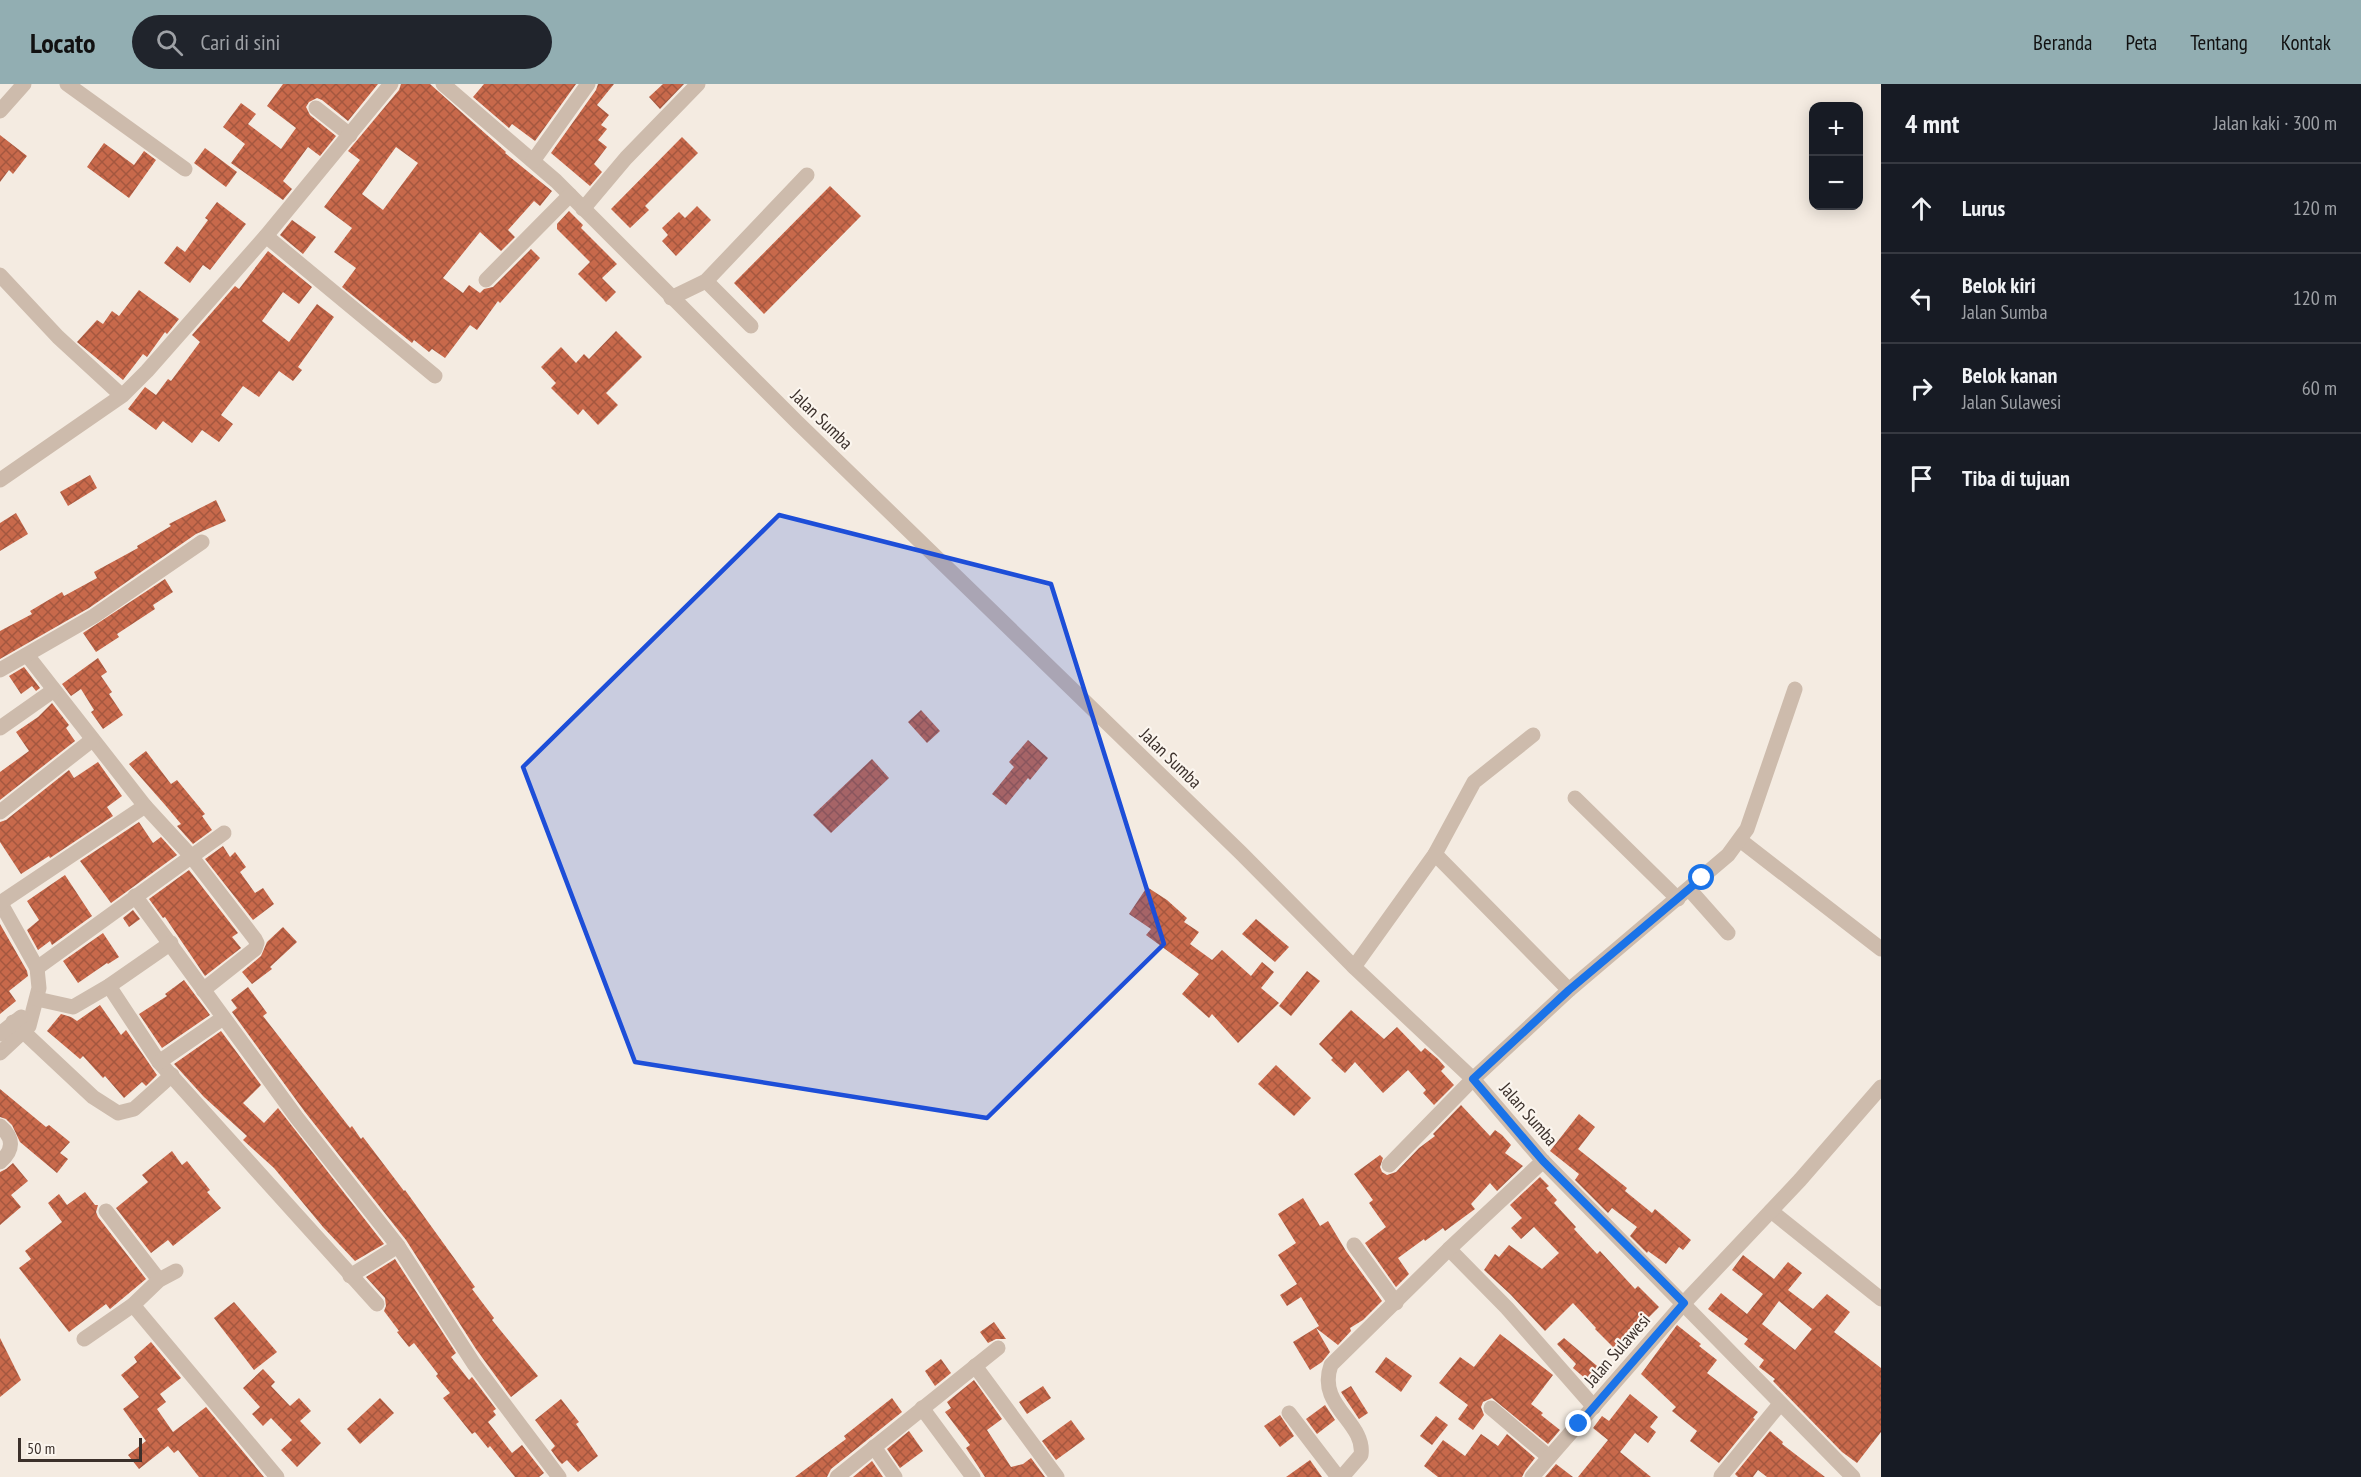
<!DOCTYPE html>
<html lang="id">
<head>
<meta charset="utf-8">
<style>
  body { margin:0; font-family:"PT Sans Narrow",sans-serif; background:#20242c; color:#f1f3f6 }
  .controls { position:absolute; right:18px; top:18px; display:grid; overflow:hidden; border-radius:12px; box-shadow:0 3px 15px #0003 }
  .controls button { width:54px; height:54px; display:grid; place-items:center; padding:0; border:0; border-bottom:2px solid #363941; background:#171b24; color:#f1f3f6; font:30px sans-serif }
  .scale { position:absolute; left:18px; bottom:15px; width:124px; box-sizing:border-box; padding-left:6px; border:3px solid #3b302b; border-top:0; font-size:16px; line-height:21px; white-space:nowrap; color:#3b302b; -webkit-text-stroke:4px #fbf5ee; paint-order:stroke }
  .stop { position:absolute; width:18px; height:18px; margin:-14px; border:4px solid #1a73e8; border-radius:50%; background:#fff }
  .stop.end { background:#1a73e8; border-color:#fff; box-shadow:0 2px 6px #0008 }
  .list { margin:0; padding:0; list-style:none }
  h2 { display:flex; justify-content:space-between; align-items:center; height:78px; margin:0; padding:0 24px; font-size:26px }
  h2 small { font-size:20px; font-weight:400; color:#9ea1a6 }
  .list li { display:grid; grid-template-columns:39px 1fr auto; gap:18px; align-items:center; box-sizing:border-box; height:90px; padding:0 24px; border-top:2px solid #363941 }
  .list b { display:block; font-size:22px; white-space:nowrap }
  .list p { margin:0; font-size:20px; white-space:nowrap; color:#9ea1a6 }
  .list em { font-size:20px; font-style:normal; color:#9ea1a6 }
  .icon { flex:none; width:33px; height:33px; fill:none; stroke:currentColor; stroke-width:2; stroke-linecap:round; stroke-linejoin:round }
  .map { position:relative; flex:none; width:1881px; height:1393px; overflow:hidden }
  header { display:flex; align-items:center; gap:36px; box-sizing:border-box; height:84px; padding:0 30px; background:#92aeb2; color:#111 }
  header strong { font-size:28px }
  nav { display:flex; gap:33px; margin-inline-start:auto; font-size:21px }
  .search { width:420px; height:54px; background:#20242c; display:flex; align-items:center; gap:15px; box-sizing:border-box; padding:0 21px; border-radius:33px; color:#9ea1a6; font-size:22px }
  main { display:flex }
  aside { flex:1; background:#171b24 }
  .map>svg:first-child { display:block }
  .building { fill:url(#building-cross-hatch); fill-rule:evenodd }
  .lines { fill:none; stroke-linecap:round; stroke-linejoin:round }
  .minor { stroke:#cdbbac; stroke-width:15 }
  .route { stroke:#1a73e8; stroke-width:8 }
  .marked { fill:#1d4ed8; fill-opacity:0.2; stroke:#1d4ed8; stroke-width:4.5; stroke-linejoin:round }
  .labels { text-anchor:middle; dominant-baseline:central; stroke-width:4.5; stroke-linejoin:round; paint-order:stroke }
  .street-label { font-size:18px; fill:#3b302b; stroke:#fbf5ee }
</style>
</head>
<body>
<header>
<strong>Locato</strong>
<div class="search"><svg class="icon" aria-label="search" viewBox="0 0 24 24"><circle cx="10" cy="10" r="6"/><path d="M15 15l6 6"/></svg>Cari di sini</div>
<nav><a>Beranda</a><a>Peta</a><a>Tentang</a><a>Kontak</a></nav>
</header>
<main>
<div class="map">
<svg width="1881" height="1393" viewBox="0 0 1881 1393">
  <defs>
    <pattern id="building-cross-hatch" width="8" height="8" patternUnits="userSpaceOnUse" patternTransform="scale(1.5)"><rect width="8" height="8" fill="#c8694b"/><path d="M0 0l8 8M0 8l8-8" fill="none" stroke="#a4573f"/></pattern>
  </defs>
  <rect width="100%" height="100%" fill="#f4ebe1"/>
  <g class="building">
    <path d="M283 0H378L348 37 322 16 317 14 309 18 306 23 310 31 336 52 320 72 308 63 283 97 292 105 283 116 231 79 245 60 223 43 241 19 256 30 248 40 281 65 296 44 267 22Z"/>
    <path d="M401 0H430L506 68 505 69 552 107 540 122 534 117 508 146 515 153 501 167 480 148 443 194 463 209 469 201 480 209 484 205 493 203 531 165 540 174 500 219 498 217 477 246 470 241 445 274 432 265 429 268 414 256 412 259 342 203 356 184 334 168 352 144 324 123 360 76 348 67 399 6ZM396 63 418 79 383 126 362 110Z"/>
    <path d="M484 0H576L535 57 512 40 509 44 473 13Z"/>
    <path d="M598 0H614L597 21 609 31 601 41 607 45 598 56 607 63 594 80 602 88 590 102 551 69 596 6Z"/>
    <path d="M663 0H684L660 25 649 13Z"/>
    <path d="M0 51 27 72 13 90 9 86 0 98Z"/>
    <path d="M682 53 698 69 645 122 649 126 630 144 611 125Z"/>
    <path d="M104 59 134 81 144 67 156 76 129 114 87 83Z"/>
    <path d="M205 64 237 88 226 103 194 79Z"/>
    <path d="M830 102 861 132 764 230 734 199Z"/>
    <path d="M217 118 246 140 210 186 203 181 190 199 164 179 177 162 185 168 208 136 205 134Z"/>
    <path d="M697 122 711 136 676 172 662 157 668 151 662 144 679 128 685 134Z"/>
    <path d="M569 127 583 141 581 144 617 180 602 194 616 208 606 218 578 190 590 178 557 145V140Z"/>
    <path d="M292 136 316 153 303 170 280 151Z"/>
    <path d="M268 167 312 203 299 220 283 208 262 237 289 258 317 220 334 233 298 283 302 286 293 297 279 287 259 313 243 302 221 331 233 340 219 358 202 346 192 359 163 337 156 346 128 325 145 303 156 311 168 295 171 297 200 258 192 251 235 202 239 205Z"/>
    <path d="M139 206 179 235 167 250 165 248 147 273 143 270 123 296 77 258 97 236 103 240 112 227 119 232Z"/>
    <path d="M616 247 642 273 606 309 618 321 598 341 583 325 578 331 551 304 556 299 541 283 561 263 576 279 584 270 589 275Z"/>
    <path d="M90 391 97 404 68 422 60 408Z"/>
    <path d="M216 416 226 437 196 450 89 524 0 575V547L32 530 30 527 62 508 64 512 97 494 94 488 138 464 137 462 171 442 169 440Z"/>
    <path d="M16 429 28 450 0 467V439Z"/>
    <path d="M165 495 173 508 153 521 155 525 117 550 119 553 96 568 83 549Z"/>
    <path d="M98 574 107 588 101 592 112 608 109 610 123 631 103 645 91 628 94 626 81 605 71 612 62 600Z"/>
    <path d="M24 583 40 604 36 607 32 602 21 610 9 592Z"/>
    <path d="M52 619 69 641 66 644 75 657 0 716V688L29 667 16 648 38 633Z"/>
    <path d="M921 626 940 647 927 659 908 638Z"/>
    <path d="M1028 656 1048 674 1030 696 1028 694 1006 721 992 710 1014 683 1009 678Z"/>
    <path d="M146 667 171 700 177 696 205 730 202 732 212 746 193 760 177 742 181 740 166 722 129 680Z"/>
    <path d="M872 675 889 694 831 749 813 731Z"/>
    <path d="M98 678 122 712 107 723 113 732 50 774 49 772 21 790 0 758V738L6 736 69 686 74 694Z"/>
    <path d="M139 738 153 759 161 753 177 771 111 819 80 777Z"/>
    <path d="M223 762 230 773 235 768 246 783 240 788 255 809 263 804 274 820 253 836 205 775Z"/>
    <path d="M189 786 238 849 232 853 241 864 205 892 165 833 163 834 149 815Z"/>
    <path d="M65 791 92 832 52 861 50 857 38 866 27 846 39 836 27 817Z"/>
    <path d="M1147 803 1167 816 1187 834 1184 838 1199 848 1190 860 1212 876 1222 866 1251 892 1262 878 1274 888 1261 904 1279 919 1238 959 1212 930 1209 934 1182 910 1199 890 1146 851 1151 845 1129 830Z"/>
    <path d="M133 826 140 835 129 843 123 834Z"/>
    <path d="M1256 835 1289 863 1275 878 1242 850Z"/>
    <path d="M0 840 27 887 28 892 9 907 16 917 0 930Z"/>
    <path d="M283 843 297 858 270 883 272 885 252 900 242 888 261 872 267 858Z"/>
    <path d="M103 849 119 873 108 880 107 879 78 899 63 877Z"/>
    <path d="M1307 887 1320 897 1291 932 1279 922Z"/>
    <path d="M184 896 210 931 162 964 139 930 167 912 165 910Z"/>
    <path d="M248 903 267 929 263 932 350 1044 352 1042 361 1055 363 1053 404 1107 405 1106 475 1203 472 1205 494 1234 492 1236 538 1292 511 1313 476 1265 406 1156 305 1028 232 928 237 924 231 916Z"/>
    <path d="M100 921 121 951 126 946 157 991 146 1002 142 998 124 1014 105 992 103 994 83 972 80 975 47 947 61 930 71 933 77 937Z"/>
    <path d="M1351 926 1384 955 1397 943 1421 968 1425 964 1438 975 1445 983 1441 987 1454 1001 1434 1021 1423 1009 1426 1006 1408 986 1383 1009 1355 978 1345 989 1331 976 1333 974 1319 960Z"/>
    <path d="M221 947 261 1001 243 1019 264 1039 278 1024 384 1160 355 1177 323 1143 274 1084 243 1056 247 1052 204 1013 174 980Z"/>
    <path d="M1276 981 1311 1014 1294 1032 1258 1000Z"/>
    <path d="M0 1005 46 1043 49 1041 70 1058 60 1069 68 1075 57 1089 20 1058 12 1041 6 1035 0 1033Z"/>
    <path d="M1461 1021 1490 1052 1495 1046 1502 1051 1511 1061 1505 1069 1523 1082 1497 1107 1490 1099 1471 1120 1475 1125 1445 1147 1443 1144 1425 1157 1424 1155 1398 1174 1409 1190 1396 1203 1365 1159 1386 1143 1369 1119 1373 1116 1354 1090 1380 1071 1383 1074 1380 1083 1382 1088 1387 1091 1396 1088 1419 1064 1435 1052 1433 1050Z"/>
    <path d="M1579 1030 1595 1043 1578 1065 1627 1104 1625 1107 1652 1129 1655 1125 1691 1156 1683 1166 1679 1163 1666 1180 1648 1167 1647 1169 1630 1152 1637 1143 1612 1124 1608 1129 1575 1096 1579 1090 1550 1067Z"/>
    <path d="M172 1067 182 1081 187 1077 210 1106 207 1108 221 1124 173 1162 168 1156 151 1169 116 1124 148 1098 142 1091Z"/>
    <path d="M13 1079 28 1097 11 1111 21 1123 0 1141V1088L6 1085Z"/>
    <path d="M1540 1093 1549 1102 1546 1104 1557 1116 1554 1119 1576 1143 1574 1145 1597 1170 1600 1167 1635 1205 1638 1202 1659 1223 1647 1235 1650 1237 1619 1269 1595 1245 1596 1244 1573 1219 1545 1247 1510 1210 1484 1186 1495 1170 1499 1173 1509 1161 1542 1185 1559 1169 1534 1143 1521 1155 1511 1144 1522 1134 1510 1121Z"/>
    <path d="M85 1108 95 1121H98L96 1128 98 1133 146 1195 110 1225 106 1220 69 1248 19 1184 31 1175 25 1167 62 1138 48 1119 59 1110 67 1121Z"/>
    <path d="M1303 1114 1320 1142 1328 1137 1346 1167 1382 1217 1363 1236 1350 1244 1351 1247 1338 1261 1316 1244 1330 1268 1322 1278 1310 1286 1293 1258 1319 1242 1301 1213 1287 1222 1280 1211 1297 1200 1278 1171 1296 1159 1278 1130Z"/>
    <path d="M1743 1171 1774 1195 1788 1178 1802 1189 1788 1206 1813 1225 1827 1210 1850 1228 1834 1248 1881 1284V1348L1857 1379 1842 1368 1773 1297 1775 1295 1759 1283 1764 1276 1744 1260 1748 1255 1708 1225 1721 1209 1747 1230 1763 1210 1732 1186ZM1779 1217 1812 1245 1795 1266 1762 1240Z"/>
    <path d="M395 1175 456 1269 451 1273 469 1296 472 1293 496 1325 493 1327 496 1331 488 1338 512 1369 522 1361 544 1389 539 1393H515L490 1362 488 1364 475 1348 472 1350 443 1314 450 1309 436 1292 438 1290 414 1259 409 1263 397 1248 399 1247 384 1227 386 1222 385 1214 366 1193Z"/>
    <path d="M234 1218 277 1268 254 1286 214 1234Z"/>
    <path d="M994 1238 1006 1255H996L988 1259 980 1248Z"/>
    <path d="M1677 1241 1701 1260 1699 1262 1717 1276 1707 1289 1758 1328 1753 1334 1755 1335 1719 1379 1690 1357 1697 1347 1672 1327 1676 1323 1641 1290Z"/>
    <path d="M1500 1250 1553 1291 1531 1320 1543 1329 1541 1331 1560 1346 1548 1360 1492 1314 1483 1318 1481 1323 1484 1331 1473 1346 1458 1335 1468 1321 1439 1299 1460 1273 1474 1283Z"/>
    <path d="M0 1254 21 1296 0 1313Z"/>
    <path d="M1564 1254 1603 1287V1292L1594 1302 1573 1284 1576 1280 1557 1260Z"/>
    <path d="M151 1258 181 1294 160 1310 166 1318 157 1325 173 1348 206 1323 264 1393H199L178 1366 174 1369 168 1362 139 1385 128 1371 146 1357 123 1325 139 1313 121 1291 137 1278 134 1273Z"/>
    <path d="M1386 1273 1412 1292 1401 1308 1375 1288Z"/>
    <path d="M941 1275 951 1289 935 1302 925 1287Z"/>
    <path d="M263 1285 275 1298 271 1302 290 1322 299 1314 311 1327 300 1337 321 1359 297 1383 281 1366 292 1356 271 1334 263 1342 252 1330 260 1323 243 1304Z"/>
    <path d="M974 1296 1002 1335 987 1346 1011 1383 1023 1380 1031 1374 1045 1393H985L966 1364 970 1361 945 1328 951 1324 947 1318Z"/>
    <path d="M1043 1302 1051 1314 1027 1330 1019 1318Z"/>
    <path d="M1351 1302 1368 1329 1359 1335 1341 1308Z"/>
    <path d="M1630 1310 1658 1333 1650 1343 1656 1348 1648 1359 1635 1349 1620 1368 1651 1393H1578L1608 1356 1593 1344 1602 1332 1609 1337Z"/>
    <path d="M380 1314 394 1329 360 1360 347 1345Z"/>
    <path d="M892 1314 902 1328 831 1385 827 1393H795L846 1355 844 1352Z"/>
    <path d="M561 1315 579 1338 576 1340 598 1372 578 1388 567 1376 562 1380 559 1377 551 1366 555 1362 535 1336Z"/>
    <path d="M1325 1321 1335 1336 1317 1350 1306 1335Z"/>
    <path d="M1280 1331 1294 1352 1280 1363 1264 1342Z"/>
    <path d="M1436 1332 1448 1341 1432 1361 1420 1352Z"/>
    <path d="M1071 1336 1085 1355 1056 1376 1042 1357Z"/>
    <path d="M909 1347 923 1367 900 1384 887 1365Z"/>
    <path d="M1770 1347 1783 1358 1782 1360 1825 1393H1767L1758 1386 1753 1393H1738L1735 1390Z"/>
    <path d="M1481 1350 1498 1362 1507 1350 1535 1374 1525 1387 1522 1393H1438L1424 1382 1443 1356 1465 1372Z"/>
    <path d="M1310 1376 1322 1393H1286Z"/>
    <path d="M872 1377 883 1393H853Z"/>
    <path d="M1556 1380 1573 1393H1545Z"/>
  </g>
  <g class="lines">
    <g class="minor">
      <path d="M67 0 185 85"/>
      <path d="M443 0 556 97 798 339 1241 769 1354 883 1473 995 1543 1077 1853 1393"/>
      <path d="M316 24 350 51"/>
      <path d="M0 27 24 0"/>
      <path d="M533 77 588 0"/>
      <path d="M583 125 626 74 698 0"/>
      <path d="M266 152 435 292"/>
      <path d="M0 191 58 253 121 311"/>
      <path d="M486 196 570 111"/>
      <path d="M706 197 751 242"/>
      <path d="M671 214 706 197 807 91"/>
      <path d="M0 396 123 311 147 287 266 152 391 0"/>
      <path d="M27 571 145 722 191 772 255 855 257 859 255 865 203 906"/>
      <path d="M0 586 94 532 202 458"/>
      <path d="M0 644 54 606"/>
      <path d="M1575 714 1678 815"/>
      <path d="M0 728 92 656"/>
      <path d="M1740 756 1881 865"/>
      <path d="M1435 770 1569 906"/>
      <path d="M1689 805 1728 849"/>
      <path d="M135 812 297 1034 398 1162 474 1280 559 1393"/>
      <path d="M0 818 37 884 39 904 29 942 0 969"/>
      <path d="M0 819 145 722"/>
      <path d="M1354 883 1435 770 1474 698 1533 651"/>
      <path d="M37 884 224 749"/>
      <path d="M109 902 159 978 377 1220"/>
      <path d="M37 915 73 923 109 902 171 859"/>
      <path d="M13 938 93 1013 118 1029 134 1025 172 991"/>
      <path d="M0 950 21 933"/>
      <path d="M159 978 223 934"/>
      <path d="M0 1042C14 1054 14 1066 0 1078"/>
      <path d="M1389 1081 1473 995 1569 906 1728 771 1747 745 1795 605"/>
      <path d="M106 1127 159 1196"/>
      <path d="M1771 1127 1881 1215"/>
      <path d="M1354 1161 1396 1219"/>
      <path d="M1449 1165 1507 1224 1594 1323"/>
      <path d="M350 1192 398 1162"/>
      <path d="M133 1221 277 1393"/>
      <path d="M84 1255 133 1221 159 1196 176 1187"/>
      <path d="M975 1282 1057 1393"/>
      <path d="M922 1324 973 1393"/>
      <path d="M1491 1324 1549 1373"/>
      <path d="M1289 1329 1338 1393"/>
      <path d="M874 1363 895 1393"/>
      <path d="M1721 1392 1780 1320"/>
      <path d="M837 1393 998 1264"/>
      <path d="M1342 1393 1361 1371C1366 1338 1316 1322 1331 1281L1449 1165 1543 1077"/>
      <path d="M1532 1393 1684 1219 1800 1096 1881 1003"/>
    </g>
  </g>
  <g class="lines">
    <path class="route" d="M1579 1340 1684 1219 1543 1077 1473 995 1569 906 1702 794"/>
  </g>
  <path class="marked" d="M779 431 1051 500 1164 860 987 1034 635 978 523 683Z"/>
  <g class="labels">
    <g class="street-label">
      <text transform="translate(822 335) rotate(44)">Jalan Sumba</text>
      <text transform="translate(1171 674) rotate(44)">Jalan Sumba</text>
      <text transform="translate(1529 1030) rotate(49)">Jalan Sumba</text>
      <text transform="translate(1617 1266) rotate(-49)">Jalan Sulawesi</text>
    </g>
  </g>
</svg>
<div class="controls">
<button>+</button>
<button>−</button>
</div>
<div class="scale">50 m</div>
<div class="stop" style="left:1702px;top:794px"></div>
<div class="stop end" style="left:1579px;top:1340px"></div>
</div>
<aside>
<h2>4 mnt<small>Jalan kaki · 300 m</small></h2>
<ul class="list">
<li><svg class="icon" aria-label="ahead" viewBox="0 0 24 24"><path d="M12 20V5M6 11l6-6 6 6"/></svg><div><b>Lurus</b></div><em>120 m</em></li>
<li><svg class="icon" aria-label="left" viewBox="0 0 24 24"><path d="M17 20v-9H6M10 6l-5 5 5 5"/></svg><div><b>Belok kiri</b><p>Jalan Sumba</p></div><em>120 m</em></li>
<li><svg class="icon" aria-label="right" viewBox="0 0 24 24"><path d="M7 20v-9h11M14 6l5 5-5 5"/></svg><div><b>Belok kanan</b><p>Jalan Sulawesi</p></div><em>60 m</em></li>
<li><svg class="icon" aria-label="arrive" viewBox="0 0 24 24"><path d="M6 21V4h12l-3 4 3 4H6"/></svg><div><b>Tiba di tujuan</b></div></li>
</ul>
</aside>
</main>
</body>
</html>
